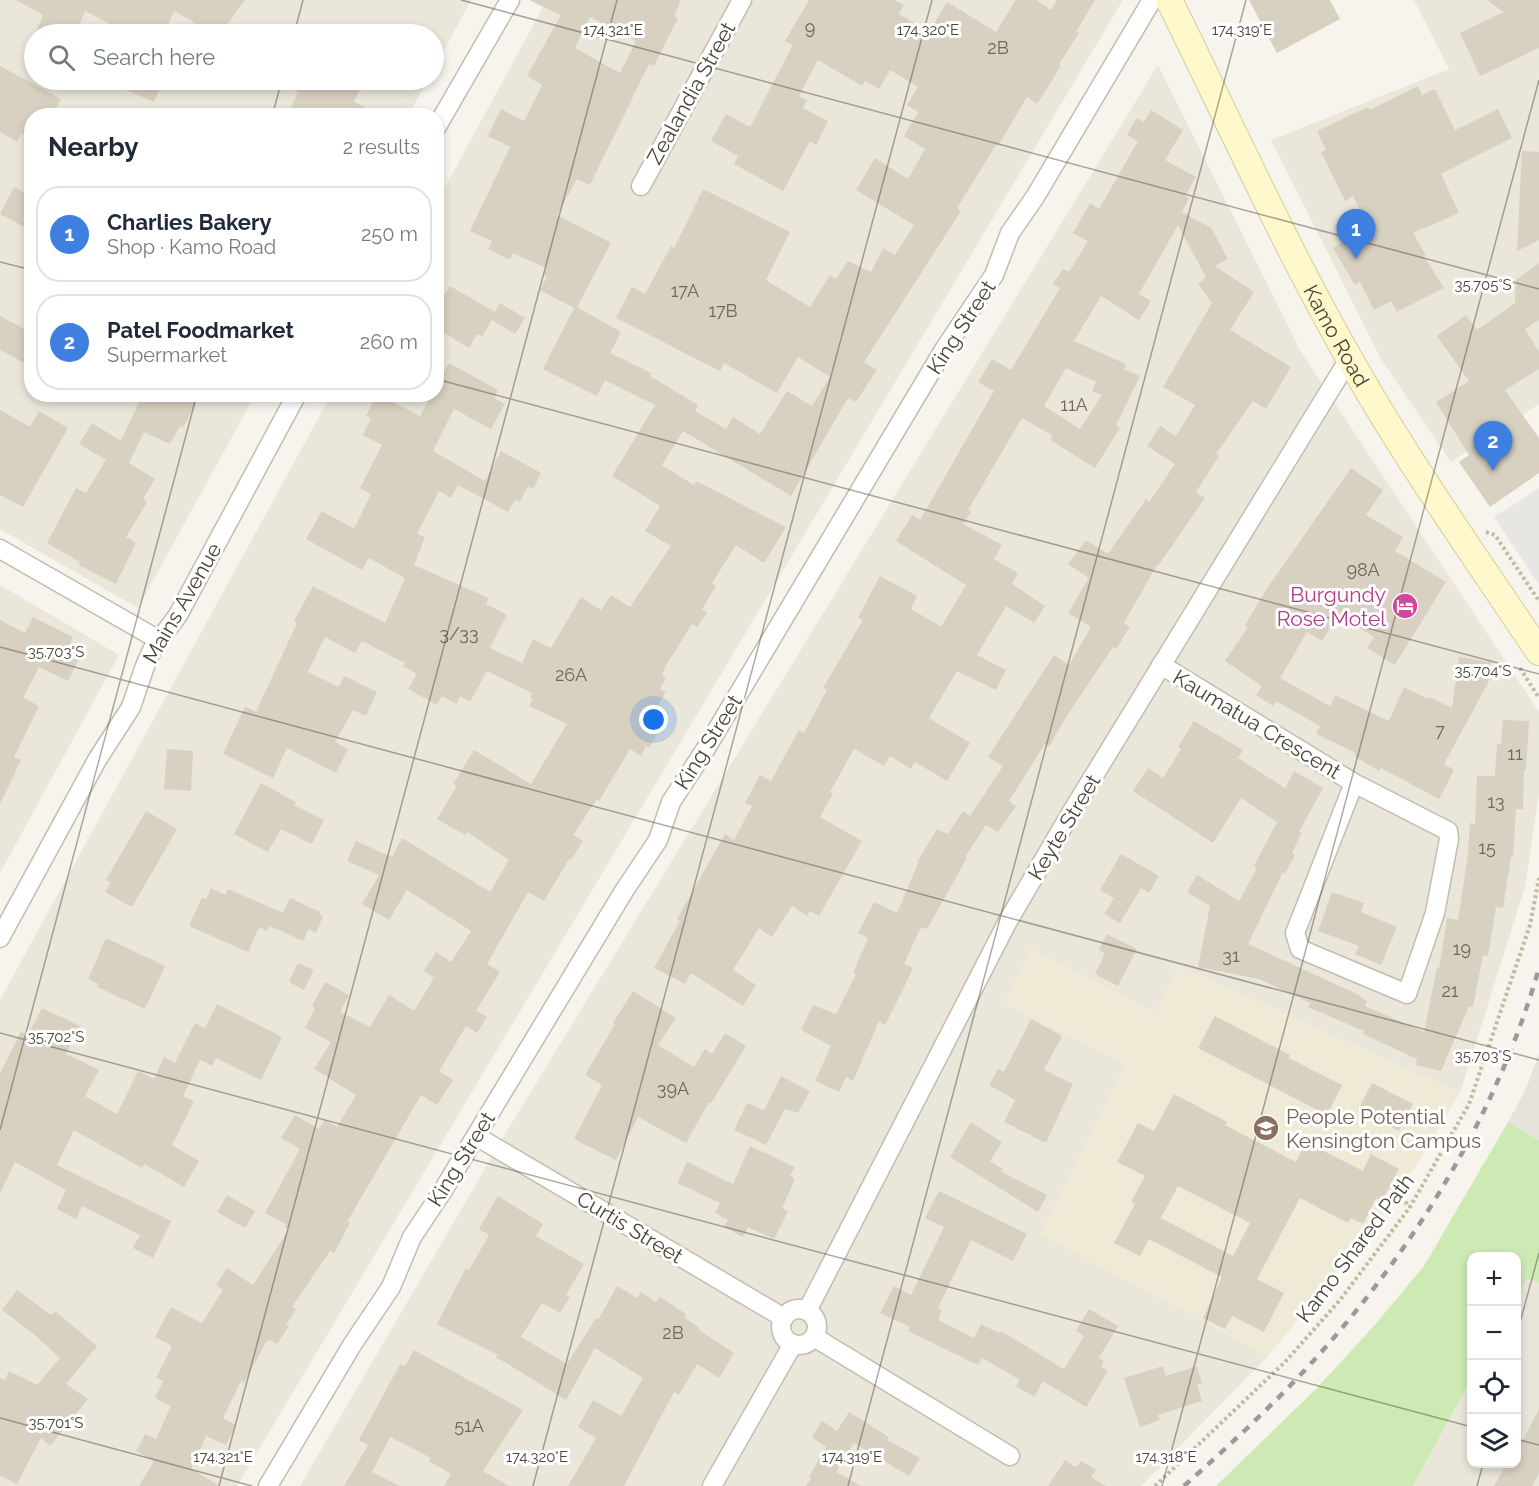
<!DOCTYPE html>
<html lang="en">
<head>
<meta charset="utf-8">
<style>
  body { margin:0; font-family:Raleway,sans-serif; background:#f6f6f7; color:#1f2937 }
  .controls { position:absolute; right:18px; bottom:18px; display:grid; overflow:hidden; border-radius:12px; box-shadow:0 3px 9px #0003 }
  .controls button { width:54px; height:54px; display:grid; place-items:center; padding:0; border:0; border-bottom:2px solid #e0e1e3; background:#fff; color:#1f2937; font:30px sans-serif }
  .you { position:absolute; left:654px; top:720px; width:21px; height:21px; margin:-15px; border:4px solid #fff; border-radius:50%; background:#1a73e8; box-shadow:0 0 0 9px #1a73e833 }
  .badge { display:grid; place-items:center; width:39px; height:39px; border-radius:50%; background:#2563eb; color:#fff; font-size:20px; font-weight:700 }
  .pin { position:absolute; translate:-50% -50px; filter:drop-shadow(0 2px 3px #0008) }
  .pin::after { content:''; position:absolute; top:32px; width:21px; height:18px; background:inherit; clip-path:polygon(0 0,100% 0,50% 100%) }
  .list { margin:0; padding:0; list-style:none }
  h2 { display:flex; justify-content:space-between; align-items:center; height:78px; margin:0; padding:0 24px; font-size:26px }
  h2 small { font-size:20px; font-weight:400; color:#747a83 }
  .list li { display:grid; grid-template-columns:39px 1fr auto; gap:18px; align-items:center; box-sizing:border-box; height:96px; margin:0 12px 12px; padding:0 12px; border:2px solid #e0e1e3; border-radius:24px }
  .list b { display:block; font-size:22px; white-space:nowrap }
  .list p { margin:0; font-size:20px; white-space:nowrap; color:#747a83 }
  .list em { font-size:20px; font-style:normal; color:#747a83 }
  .icon { flex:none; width:33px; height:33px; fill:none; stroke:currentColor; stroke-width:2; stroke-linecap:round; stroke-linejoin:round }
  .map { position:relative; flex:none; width:1539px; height:1486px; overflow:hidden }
  .search { position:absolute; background:#fff; box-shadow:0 3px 9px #0003; left:24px; top:24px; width:420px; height:66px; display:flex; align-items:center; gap:15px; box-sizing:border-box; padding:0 21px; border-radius:33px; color:#747a83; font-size:22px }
  .panel { position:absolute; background:#fff; box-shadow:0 3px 9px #0003; left:24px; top:108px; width:420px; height:294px; border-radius:24px }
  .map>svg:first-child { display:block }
  .residential { fill:#eae6da }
  .industrial { fill:#e6e3dd }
  .education { fill:#efead6 }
  .green { fill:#cdeab4 }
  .parking { fill:#e8e6e3 }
  .building { fill:#d8d1c1; fill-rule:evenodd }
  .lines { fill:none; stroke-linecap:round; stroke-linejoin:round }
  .minor-casing { stroke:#c2bdae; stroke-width:21 }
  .secondary-casing { stroke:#d6cc9b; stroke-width:28 }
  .path { stroke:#c4ba9f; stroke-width:4; stroke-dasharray:3 3; stroke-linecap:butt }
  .minor { stroke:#fff; stroke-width:18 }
  .secondary { stroke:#fff8cc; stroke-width:26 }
  .rail { stroke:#9a9a9a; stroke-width:4.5; stroke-dasharray:8 8; stroke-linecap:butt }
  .ticks { fill:none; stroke:#4b4539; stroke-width:1.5; stroke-opacity:0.45 }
  .labels { text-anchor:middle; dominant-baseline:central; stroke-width:6; stroke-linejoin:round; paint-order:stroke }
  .number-label { font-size:18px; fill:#6e685b }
  .street-label { font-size:21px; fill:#4b4539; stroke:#fff }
  .hotel-label { font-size:21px; fill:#b23c85; stroke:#fff; text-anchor:end }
  .education-label { font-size:21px; fill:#785e54; stroke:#fff; text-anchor:start }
  .ticks-label { font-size:15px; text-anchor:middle; fill:#4b4539; stroke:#fff; stroke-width:6; stroke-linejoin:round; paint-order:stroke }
</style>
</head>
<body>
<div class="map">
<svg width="1539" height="1486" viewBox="0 0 1539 1486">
  <rect width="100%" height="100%" fill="#f6f4ec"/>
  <g class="residential">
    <path d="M0 0H471L434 69V34H34V80H428L408 115 32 116V394L255 395 138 608 0 529Z"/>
    <path d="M547 0H1123L237 1486H0V1000L331 395 436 394 437 202Z"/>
    <path d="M1414 0H1539V404L1451 462 1381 359 1271 140 1449 69Z"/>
    <path d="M1158 65 1301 352 1539 712V793L1525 887 1460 1093 1179 966 1154 1013 1032 949 1004 1003 1126 1064 1041 1234 1268 1356 1141 1486H300L510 1126Z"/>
    <path d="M0 585 119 655 0 873Z"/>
    <path d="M1527 1277 1539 1283V1486H1413L1471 1379 1472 1464H1516L1517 1296Z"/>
  </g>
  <path class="industrial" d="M1539 1053V1140L1508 1122 1526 1089Z"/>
  <path class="education" d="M1032 949 1154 1013 1179 966 1460 1093 1417 1164 1372 1230 1268 1356 1041 1234 1126 1064 1004 1003Z"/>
  <path class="green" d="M1508 1122 1539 1140V1283L1527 1278 1517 1296 1516 1256H1472L1471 1379 1413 1486H1216L1316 1389 1373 1327 1424 1266Z"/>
  <path class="parking" d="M1539 488V585L1494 517Z"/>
  <g class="building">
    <path d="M16 0H245L220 34H214L174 11 164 34H119L121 30 85 11 79 26 74 25 70 34H35L43 15Z"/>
    <path d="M529 0H681L674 16 678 18 654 66 649 64 590 185 577 179 557 215 611 243 577 307 621 332 610 353 651 373 650 376 698 405 695 411 726 429 733 417 760 434 787 391 812 406 830 377 798 357 777 393 724 363 720 371 616 318 632 287 645 294 671 246 674 248 703 189 790 232 766 280 810 307 830 275 836 279 848 261 871 272 883 248 895 255 914 225 856 190 875 158 908 179 925 149 904 136 918 112 907 105 918 87 890 70 879 89 865 81 862 86 818 60 799 96 807 100 803 108 828 121 816 145 810 141 783 191 734 164 738 156 711 141 726 114 750 127 793 45 785 41 809 0H895L904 5 899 14 929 32 947 2 996 32 1016 0H1036L1051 10 1057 0H1095L1076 32 1079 33 1059 64 1061 66 1037 104 1027 97 998 146 996 145 957 208 961 211 864 362 877 370 856 402 848 398 791 496 683 431 662 465 694 485 696 481 786 527 764 563 736 545 712 583 716 586 702 609 707 613 697 627 692 624 665 667 662 675 666 678 660 689 666 692 649 721 661 727 649 748 646 746 641 756 630 749 599 801 597 799 573 835 583 841 571 860 569 859 544 901 528 892 487 964 500 972 476 1011 487 1017 477 1033 466 1026 439 1071 453 1080 437 1105 421 1095 347 1222 350 1223 334 1253 330 1251 292 1307 296 1309 286 1325 289 1326 277 1344 270 1340 266 1342 244 1383 241 1381 223 1418 236 1425 226 1445 206 1436 191 1469 220 1486H139L154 1461 136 1451 145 1434 156 1439 171 1406 155 1398 163 1381 156 1378 172 1346 155 1337 171 1307 202 1323 223 1290 216 1285 227 1268 253 1285 289 1229 285 1227 286 1224 265 1213 300 1149 281 1138 295 1115 319 1129 325 1120 337 1127 356 1095 314 1069 331 1042 305 1028 315 1008 312 1006 325 982 349 995 340 1012 370 1027 389 995 414 1011 434 978 424 971 436 952 451 962 471 931 407 890 389 920 362 904 379 875 347 861 356 841 392 857 402 838 490 892 509 860 467 832 465 835 437 819 457 786 453 784 474 750 531 784 567 724 529 706 533 699 530 698 532 693 487 671 470 702 460 696 456 704 442 696 437 705 408 689 417 674 403 666 405 663 362 641 355 653 325 637 308 672 339 687 344 676 377 692 366 716 353 710 335 742 348 749 336 773 287 748 273 778 223 754 245 706 256 712 297 623 294 621 313 586 385 623 405 578 369 558 362 570 306 539 322 511 354 529 371 494 360 488 382 445 363 435 371 418 366 416 377 394 420 416 432 394H436V386L449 363 498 390 494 398 505 404 491 429 454 409 433 451 485 481 501 451 541 473 533 489 528 486 520 502 515 500 508 512 458 485 451 498 439 491 417 534 425 537 414 565 489 598 486 604 507 615 490 648 522 663 533 639 551 648 581 597 601 610 611 595 630 607 671 546 645 531 660 506 612 476 655 405 605 380 597 396 543 369 574 308 540 290 547 277 543 275 546 268 513 253 510 260 488 249 492 241 470 231 510 147 488 136 501 109 524 121 542 85 527 76 561 15ZM590 17 636 41 620 73 575 48Z"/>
    <path d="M1249 0H1330L1340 19 1277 53Z"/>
    <path d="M1487 0H1539V48L1480 76 1460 33 1504 12Z"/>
    <path d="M0 66 61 99 52 116H32V138L21 133 17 142 0 132Z"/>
    <path d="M102 80H164L154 102Z"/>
    <path d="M273 80H347L361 87 354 102 383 116H287L298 92Z"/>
    <path d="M1418 86 1422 95 1435 89 1455 130 1498 109 1512 138 1441 174 1459 213 1413 233 1427 257 1423 255 1444 288 1397 312 1391 301 1374 310 1360 282 1355 285 1333 248 1369 228 1353 196 1345 201 1321 152 1326 150 1317 131 1368 107 1370 110Z"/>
    <path d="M1151 110 1183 130 1165 160 1196 177 1185 196 1189 198 1182 212 1211 228 1228 259 1215 266 1254 292 1230 330 1291 367 1266 409 1253 401 1216 454 1219 456 1196 492 1205 498 1158 566 1157 565 1124 623 1130 627 1116 649 1113 647 1066 717 1049 747 1045 744 1009 801 1016 806 998 832 986 825 965 857 967 858 927 929 921 927 904 964 913 968 905 985 885 1025 879 1021 853 1081 846 1077 839 1092 815 1081 831 1046 801 1030 813 1005 836 1014 856 974 853 973 868 938 858 933 874 902 897 913 918 863 917 862 937 829 948 834 963 811 970 816 1003 766 988 757 1054 655 1069 665 1091 627 1068 613 1089 578 1068 564 1086 540 1108 554 1146 499 1149 502 1175 464 1147 446 1160 426 1176 436 1195 405 1163 387 1212 303 1198 284 1206 277 1178 225 1139 294 1151 301 1139 320 1101 296 1074 341 1126 364 1124 369 1140 376 1116 425 1120 428 1095 468 1050 440 1053 436 1022 418 968 510 971 512 963 524 1002 545 994 559 1018 573 1012 584 1045 606 1034 623 1006 606 977 655 1006 670 996 690 957 671 929 718 970 743 947 781 915 762 911 769 890 756 884 766 854 749 830 792 833 794 820 817 862 841 819 916 810 911 807 916 792 906 772 937 759 928 733 970 756 985 743 1006 691 973 685 984 654 968 680 921 677 919 725 834 734 840 752 806 745 803 760 775 771 781 799 730 804 733 827 690 823 688 863 620 858 618 880 576 917 596 911 609 941 627 966 585 896 541 912 515 920 520 994 391 978 382 992 359 1011 370 1060 288 1053 284 1063 269 1069 272 1088 241 1073 233 1090 203 1099 209 1138 141 1127 135 1137 118 1144 122ZM1066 368 1096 382 1092 391 1102 395 1080 429 1044 406Z"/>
    <path d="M1522 151 1539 152V240L1517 251Z"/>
    <path d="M14 187 32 197V231L0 214Z"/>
    <path d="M1539 263V320L1525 329 1539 352V369L1505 390 1539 438V473L1490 507 1459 462 1469 455 1436 402 1469 381 1437 336 1466 315 1477 330 1515 303 1516 280Z"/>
    <path d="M450 286 495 312 500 303 525 318 515 334 492 320 482 337 477 334 469 348 436 328V309Z"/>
    <path d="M0 316 32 333V367L0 350Z"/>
    <path d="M143 394H200L183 428 180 426 170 444 144 432 129 463 155 479 143 499 147 502 126 537 136 543 116 584 79 565 80 562 47 543 76 488 86 493 106 460 79 444 92 423 121 441Z"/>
    <path d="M0 410 30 427 39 411 68 428 23 507 0 495Z"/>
    <path d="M1351 468 1383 490 1366 515 1403 537 1395 551 1446 582 1395 665 1367 648 1374 637 1338 615 1322 641 1307 632 1280 678 1330 706 1335 695 1389 721 1404 687 1428 699 1429 697 1452 708 1459 657 1491 662 1488 683 1444 764 1454 770 1439 799 1381 768 1379 771 1354 756 1356 753 1316 734 1320 726 1276 701 1273 706 1256 695 1262 686 1225 661 1248 627 1245 625 1266 590Z"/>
    <path d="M33 617 73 637 69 647 82 653 68 681 39 667 23 698 39 706 14 757 21 760 0 804V620L25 633Z"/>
    <path d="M1503 720 1529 721 1526 770H1524L1523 809H1516L1513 857H1511L1503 908 1496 907 1488 956 1483 955 1473 1007 1469 1006 1441 1071 1416 1065 1417 1059 1363 1034 1364 1031 1308 1007 1310 1003 1259 979 1198 967 1210 906 1187 892 1197 875 1239 901 1257 868 1254 866 1277 822 1241 798 1213 843 1133 791 1148 768 1163 778 1181 749 1178 747 1194 721 1243 750 1238 758 1285 788 1294 771 1323 788 1299 832 1302 833 1292 853 1295 855 1285 874 1283 872 1248 944 1361 996V998L1367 1001 1365 1006 1424 1032 1437 968 1439 969 1447 918 1458 920 1468 854 1470 823 1475 824 1477 776H1495L1497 744H1501Z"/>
    <path d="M167 749 193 751 191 791 164 789Z"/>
    <path d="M261 783 296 802 294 805 324 820 312 844 281 829 268 852 234 834Z"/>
    <path d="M146 811 177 829 132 907 105 892 111 882 106 880Z"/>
    <path d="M1121 854 1159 876 1149 893 1141 888 1120 923 1104 914 1114 898 1100 890Z"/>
    <path d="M211 888 225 895 228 889 283 913 290 898 320 912 319 915 323 916 316 933 309 929 303 941 270 926 267 931 259 927 248 952 189 926 202 897 206 899Z"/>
    <path d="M1332 892 1364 903 1361 912 1397 927 1381 965 1355 954 1359 946 1318 931Z"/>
    <path d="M1107 934 1137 949 1118 986 1095 974 1105 953 1099 950Z"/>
    <path d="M106 938 165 966 145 1009 97 987 99 984 88 979Z"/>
    <path d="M298 963 314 970 304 990 289 982Z"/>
    <path d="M633 991 676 1018 658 1045 694 1067 705 1049 712 1054 725 1033 746 1046 711 1103 709 1102 686 1143 638 1117 616 1160 574 1139 602 1085 585 1075 615 1024 613 1023Z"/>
    <path d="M217 1004 282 1037 261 1080 216 1058 212 1066 200 1060 183 1096 194 1101 172 1145 199 1161 184 1187 144 1164 142 1168 74 1130 57 1165 171 1221 153 1258 133 1248 140 1235 82 1206 76 1219 57 1209 66 1190 15 1162 0 1193V1074L21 1031 28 1035 42 1008 80 1026 66 1054 99 1070 85 1096 117 1114 138 1071 154 1079 164 1057 175 1063 195 1023 205 1028Z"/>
    <path d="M1215 1016 1290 1055 1289 1058 1342 1085 1327 1115 1198 1048Z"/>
    <path d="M1031 1019 1062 1036 1044 1070 1073 1084 1046 1143 1004 1122 1015 1100 989 1085 998 1069 1004 1072Z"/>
    <path d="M781 1076 810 1091 798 1113 785 1109 766 1145 734 1130 747 1103 764 1110Z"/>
    <path d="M1372 1083 1413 1104 1399 1131 1358 1110Z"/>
    <path d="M1174 1094 1227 1122 1225 1125 1296 1162 1306 1142 1363 1171 1371 1154 1399 1169 1382 1201 1376 1198 1363 1224 1351 1218 1348 1223 1300 1198 1257 1279 1284 1293 1264 1332 1232 1316 1225 1329 1203 1318 1222 1277 1149 1239 1140 1256 1114 1243 1135 1204 1131 1202 1145 1176 1117 1162 1138 1123 1154 1131ZM1178 1186 1250 1223 1233 1256 1161 1218Z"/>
    <path d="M971 1122 1002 1142 990 1161 1003 1169 1001 1172 1047 1195 1038 1212 950 1157Z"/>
    <path d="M750 1146 795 1167 790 1176 795 1179 782 1208 788 1211 774 1239 748 1227 743 1237 724 1227 728 1220 715 1213 720 1203 677 1183 687 1162 733 1184Z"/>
    <path d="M939 1191 1027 1234 1013 1261 971 1240 938 1308 942 1310 938 1320 974 1338 981 1324 999 1333 1001 1331 1064 1369 1084 1336 1076 1331 1089 1309 1118 1326 1099 1358 1104 1361 1101 1367 1108 1371 1086 1407 1043 1381 1034 1397 1016 1386 1020 1380 982 1358 978 1365 908 1331 910 1327 880 1313 894 1286 911 1295 944 1227 925 1218Z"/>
    <path d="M227 1195 255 1211 245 1228 217 1212Z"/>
    <path d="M498 1196 543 1224 536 1236 584 1264 566 1295 570 1297 560 1313 542 1303 521 1337 567 1364 596 1318 598 1320 617 1286 637 1298 641 1292 656 1302 660 1297 686 1314 685 1318 700 1328 699 1330 734 1353 719 1378 697 1364 679 1395 674 1392 624 1486H568L596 1438 578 1427 593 1400 621 1416 643 1378 595 1348 566 1400 496 1357 498 1355 437 1324 466 1268 469 1270 489 1235 479 1229Z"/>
    <path d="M17 1290 51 1315 55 1311 97 1346 66 1384 88 1399 50 1446 41 1438 17 1484 0 1476V1378L5 1380 9 1371 37 1385 60 1358 35 1335 2 1310Z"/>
    <path d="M414 1350 523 1410 483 1471 509 1486H444L451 1474 429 1461 431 1458 390 1437 372 1472 400 1486H344L368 1445 359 1440 400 1364 405 1366Z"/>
    <path d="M1163 1366 1166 1376 1197 1366 1202 1383 1197 1385 1202 1401 1158 1415 1160 1420 1140 1427 1124 1378Z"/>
    <path d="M1539 1409V1473L1532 1486H1494L1506 1464H1516V1436L1523 1440Z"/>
    <path d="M849 1412 889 1437 887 1440 920 1458 909 1476 854 1443 836 1472 861 1486H806L811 1478 809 1477 826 1447 812 1437 822 1421 837 1431Z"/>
    <path d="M1065 1460 1076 1467 1081 1461 1096 1470 1091 1477 1106 1486H1048Z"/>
  </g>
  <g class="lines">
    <g class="minor-casing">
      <g id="minor">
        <path d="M436 128 510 0"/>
        <path d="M641 186 742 0"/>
        <path d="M0 549 159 640"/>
        <path d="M1161 665 1354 783 1448 831 1449 839 1435 913 1407 994 1300 949 1295 933 1354 783"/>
        <path d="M0 938 97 760 131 707 145 666 152 650 178 615 297 394"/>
        <path d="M476 1136 784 1318"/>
        <circle cx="799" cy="1327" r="18"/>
        <path d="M807 1311 1008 921 1071 813 1349 359"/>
        <path d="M814 1337 1010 1456"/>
        <path d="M268 1486 352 1345 391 1287 412 1237 442 1192 624 891 658 840 671 802 705 750 945 348 994 275 1010 233 1035 197 1152 0"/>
        <path d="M712 1486 793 1344"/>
      </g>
    </g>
    <g class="secondary-casing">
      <g id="secondary">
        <path id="s1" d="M1169 0C1228 119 1283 242 1349 358 1406 459 1474 555 1539 652"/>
      </g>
    </g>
    <g class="path">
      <path d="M1486 532 1495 535 1539 601"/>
      <path d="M1520 668 1539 698"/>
      <path d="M1397 1193 1410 1207"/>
      <path d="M1155 1486 1285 1362 1340 1300 1410 1207 1469 1104 1530 925 1539 878"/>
    </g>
    <use href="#minor" class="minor"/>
    <use href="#secondary" class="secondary"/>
    <path class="rail" d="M1184 1486C1232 1443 1281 1398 1324 1349 1420 1240 1499 1108 1539 968"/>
  </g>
  <path class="ticks" d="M461 0 1539 289M294 34 303 0M272 116 282 80M0 262 32 270M436 379 1539 674M0 647 1539 1060M0 1033 1472 1427M0 1130 197 394M1516 1337 1539 1253M0 1418 252 1486M1516 1439 1539 1445M219 1486 617 0M533 1486 932 0M848 1486 1246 0M1162 1486 1539 80M1477 1486 1483 1464"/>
  <defs>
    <g id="hotel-disc" transform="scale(1.35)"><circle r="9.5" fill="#d1479c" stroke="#fff"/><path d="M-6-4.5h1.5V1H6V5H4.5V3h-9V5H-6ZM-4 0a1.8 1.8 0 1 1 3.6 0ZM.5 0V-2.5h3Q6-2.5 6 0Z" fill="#fff"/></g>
    <g id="university-disc" transform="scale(1.35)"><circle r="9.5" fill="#8d6e63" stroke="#fff"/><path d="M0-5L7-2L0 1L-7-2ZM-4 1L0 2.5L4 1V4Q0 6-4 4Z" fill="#fff"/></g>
  </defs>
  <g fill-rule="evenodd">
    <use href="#hotel-disc" x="1405" y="606"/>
    <use href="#university-disc" x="1266" y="1128"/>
  </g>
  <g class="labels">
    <g class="number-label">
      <text x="810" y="27">9</text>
      <text x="998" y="47">2B</text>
      <text x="685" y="290">17A</text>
      <text x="723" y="310">17B</text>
      <text x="1074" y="404">11A</text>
      <text x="1363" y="569">98A</text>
      <text x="459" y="633">3/33</text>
      <text x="571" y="674">26A</text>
      <text x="1440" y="730">7</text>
      <text x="1515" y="753">11</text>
      <text x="1496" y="801">13</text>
      <text x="1487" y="847">15</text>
      <text x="1462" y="948">19</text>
      <text x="1231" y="955">31</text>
      <text x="1450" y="990">21</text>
      <text x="673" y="1088">39A</text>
      <text x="673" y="1332">2B</text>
      <text x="469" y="1425">51A</text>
    </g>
    <g class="street-label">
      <text transform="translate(691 93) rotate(-61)">Zealandia Street</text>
      <text transform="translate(961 327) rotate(-57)">King Street</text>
      <text stroke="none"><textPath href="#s1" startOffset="375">Kamo Road</textPath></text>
      <text transform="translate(182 603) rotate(-60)">Mains Avenue</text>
      <text transform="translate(1257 724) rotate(31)">Kaumatua Crescent</text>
      <text transform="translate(708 742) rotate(-58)">King Street</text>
      <text transform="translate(1064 827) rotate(-59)">Keyte Street</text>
      <text transform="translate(461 1159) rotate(-58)">King Street</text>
      <text transform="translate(630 1227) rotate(31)">Curtis Street</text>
      <text transform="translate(1355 1248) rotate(-53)">Kamo Shared Path</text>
    </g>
    <g class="hotel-label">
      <text x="1386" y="594">Burgundy<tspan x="1386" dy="24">Rose Motel</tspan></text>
    </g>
    <g class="education-label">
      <text x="1286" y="1116">People Potential<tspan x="1286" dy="24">Kensington Campus</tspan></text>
    </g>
  </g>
  <g class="ticks-label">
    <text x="613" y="35">174.321°E</text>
    <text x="928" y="35">174.320°E</text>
    <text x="1242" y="35">174.319°E</text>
    <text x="1483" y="290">35.705°S</text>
    <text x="56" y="657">35.703°S</text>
    <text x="1483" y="676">35.704°S</text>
    <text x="56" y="1042">35.702°S</text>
    <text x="1483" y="1061">35.703°S</text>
    <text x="56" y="1428">35.701°S</text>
    <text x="223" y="1462">174.321°E</text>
    <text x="537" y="1462">174.320°E</text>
    <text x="852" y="1462">174.319°E</text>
    <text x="1166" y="1462">174.318°E</text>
  </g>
</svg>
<div class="controls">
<button>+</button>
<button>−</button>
<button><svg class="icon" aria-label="locate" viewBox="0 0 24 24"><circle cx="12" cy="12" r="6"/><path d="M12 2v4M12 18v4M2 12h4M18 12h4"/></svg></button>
<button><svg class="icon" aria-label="layers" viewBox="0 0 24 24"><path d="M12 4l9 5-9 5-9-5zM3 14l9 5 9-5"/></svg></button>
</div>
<div class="you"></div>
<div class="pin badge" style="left:1356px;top:259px;background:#3f7fe0">1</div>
<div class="pin badge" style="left:1493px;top:471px;background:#3f7fe0">2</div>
<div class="search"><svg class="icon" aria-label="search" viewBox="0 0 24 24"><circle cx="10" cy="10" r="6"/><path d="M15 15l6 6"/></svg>Search here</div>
<section class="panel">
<h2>Nearby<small>2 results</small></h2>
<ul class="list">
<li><span class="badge" style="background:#3f7fe0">1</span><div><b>Charlies Bakery</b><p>Shop · Kamo Road</p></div><em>250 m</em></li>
<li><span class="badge" style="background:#3f7fe0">2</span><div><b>Patel Foodmarket</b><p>Supermarket</p></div><em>260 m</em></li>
</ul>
</section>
</div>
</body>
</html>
